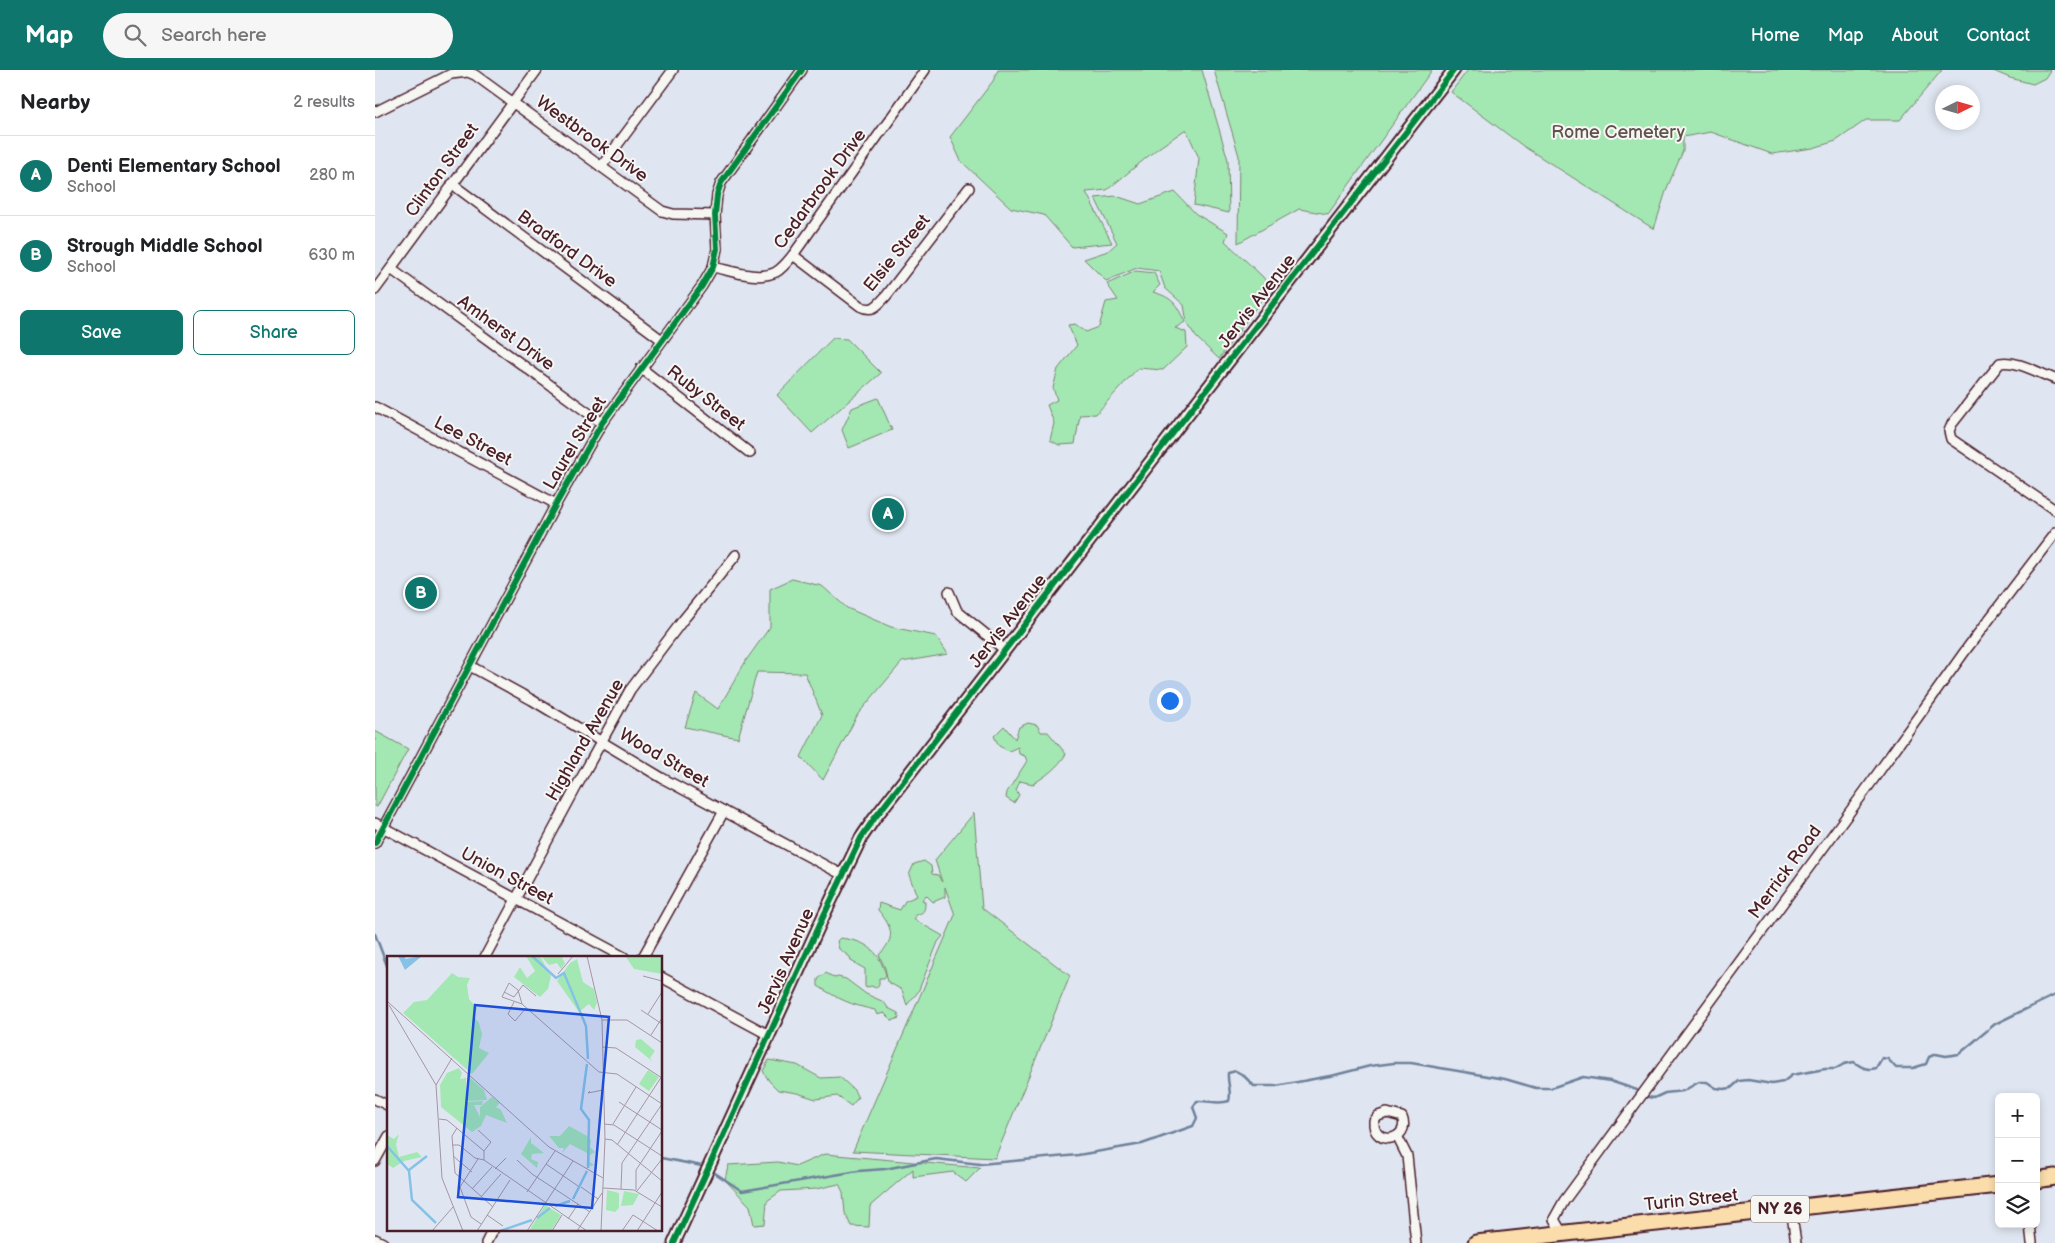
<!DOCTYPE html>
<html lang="en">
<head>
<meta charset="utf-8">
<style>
  body { margin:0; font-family:"Balsamiq Sans",sans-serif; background:#f6f6f6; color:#202124 }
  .controls { position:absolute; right:15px; bottom:15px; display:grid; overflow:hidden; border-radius:8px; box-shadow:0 2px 8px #0003 }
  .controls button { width:45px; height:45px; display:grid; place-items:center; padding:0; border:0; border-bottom:1px solid #e0e0e0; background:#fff; color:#202124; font:25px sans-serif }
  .compass { position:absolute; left:1560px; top:15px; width:45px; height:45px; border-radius:50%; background:#fff; box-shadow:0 2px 8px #0003; rotate:85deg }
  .you { position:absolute; left:794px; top:630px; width:18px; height:18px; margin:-12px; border:4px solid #fff; border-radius:50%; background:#1a73e8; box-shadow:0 0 0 8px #1a73e833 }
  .badge { display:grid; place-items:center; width:32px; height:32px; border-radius:50%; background:#0f766e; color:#fff; font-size:16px; font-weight:700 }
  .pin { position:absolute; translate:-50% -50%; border:2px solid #fff; box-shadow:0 1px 5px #0006 }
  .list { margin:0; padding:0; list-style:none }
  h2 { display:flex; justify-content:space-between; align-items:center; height:65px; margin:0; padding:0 20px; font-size:21px }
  h2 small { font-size:16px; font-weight:400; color:#757577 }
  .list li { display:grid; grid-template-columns:32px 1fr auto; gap:15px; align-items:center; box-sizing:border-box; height:80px; padding:0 20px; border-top:1px solid #e0e0e0 }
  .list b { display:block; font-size:19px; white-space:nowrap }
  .list p { margin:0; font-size:16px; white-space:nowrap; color:#757577 }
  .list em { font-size:16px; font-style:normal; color:#757577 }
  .actions { display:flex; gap:10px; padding:15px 20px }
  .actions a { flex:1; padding:11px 0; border:1px solid #0f766e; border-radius:8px; text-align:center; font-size:18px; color:#0f766e }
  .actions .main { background:#0f766e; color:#fff }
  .icon { flex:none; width:28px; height:28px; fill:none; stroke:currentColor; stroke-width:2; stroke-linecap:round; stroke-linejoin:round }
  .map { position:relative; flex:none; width:1680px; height:1173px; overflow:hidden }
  header { display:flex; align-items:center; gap:30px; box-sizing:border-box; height:70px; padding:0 25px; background:#0f766e; color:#fff }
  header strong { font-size:24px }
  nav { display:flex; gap:28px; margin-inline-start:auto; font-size:18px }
  .search { width:350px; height:45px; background:#f6f6f6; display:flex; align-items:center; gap:12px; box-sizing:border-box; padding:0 18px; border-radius:28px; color:#757577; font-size:19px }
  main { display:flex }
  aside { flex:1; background:#fff }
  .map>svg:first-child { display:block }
  .green { fill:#a3e8b3; stroke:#76846f }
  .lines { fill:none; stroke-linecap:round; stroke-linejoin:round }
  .stream { stroke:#6e819b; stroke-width:2.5 }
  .minor-casing { stroke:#4a1f2b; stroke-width:12 }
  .tertiary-casing { stroke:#4a1f2b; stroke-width:15 }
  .primary-casing { stroke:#4a1f2b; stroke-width:19 }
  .minor { stroke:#f6f6f2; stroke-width:9 }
  .tertiary { stroke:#f6f6f2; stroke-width:11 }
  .primary { stroke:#faddab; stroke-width:15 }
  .cycleway-casing { stroke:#f6f6f2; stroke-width:9 }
  .cycleway { stroke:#00873e; stroke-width:6 }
  .labels { text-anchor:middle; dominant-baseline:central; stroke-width:4; stroke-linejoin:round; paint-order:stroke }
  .shield { fill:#f6f6f2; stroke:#7e6067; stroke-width:1 }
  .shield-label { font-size:16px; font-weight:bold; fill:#4a1f2b }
  .park-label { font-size:18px; fill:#60514d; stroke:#f6f6f2 }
  .street-label { font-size:18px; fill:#4a1f2b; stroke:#f6f6f2 }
  .inset-river { fill:none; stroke:#86c2e5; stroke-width:2.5 }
  .inset-road { fill:none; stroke:#a496a2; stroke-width:1 }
  .view { fill:#1d4ed8; fill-opacity:0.15; stroke:#1d4ed8; stroke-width:2.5 }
  .inset-edge { fill:none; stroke:#4a1f2b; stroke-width:2.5 }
</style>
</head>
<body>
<header>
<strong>Map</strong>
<div class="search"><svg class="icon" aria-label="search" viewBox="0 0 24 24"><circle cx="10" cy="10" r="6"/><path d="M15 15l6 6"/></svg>Search here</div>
<nav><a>Home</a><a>Map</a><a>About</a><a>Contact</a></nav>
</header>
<main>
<aside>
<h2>Nearby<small>2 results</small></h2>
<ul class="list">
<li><span class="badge">A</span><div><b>Denti Elementary School</b><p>School</p></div><em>280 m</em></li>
<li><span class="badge">B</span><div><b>Strough Middle School</b><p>School</p></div><em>630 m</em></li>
</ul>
<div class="actions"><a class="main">Save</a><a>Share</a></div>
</aside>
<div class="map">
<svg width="1680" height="1173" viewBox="0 0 1680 1173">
  <rect width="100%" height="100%" fill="#e0e6f1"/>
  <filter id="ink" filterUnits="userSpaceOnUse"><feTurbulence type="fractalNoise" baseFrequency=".02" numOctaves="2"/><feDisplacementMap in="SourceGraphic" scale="10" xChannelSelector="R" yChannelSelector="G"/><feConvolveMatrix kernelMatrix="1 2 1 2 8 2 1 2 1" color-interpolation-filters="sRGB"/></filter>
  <g filter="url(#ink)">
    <g class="green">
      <path d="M623 0H827L853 90 854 143 819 135 824 88 811 59 782 79 732 120 711 122 737 173 697 177 669 145 636 138 586 91 575 67 618 11Z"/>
      <path d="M839 0H1057L953 144 924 139 863 173 864 86Z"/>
      <path d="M1093 0H1567L1525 50H1491L1461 71 1438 78 1397 84 1336 62 1308 67V81L1292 118 1279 159 1148 76 1076 22Z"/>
      <path d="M1616 0H1675L1670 8 1658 14 1635 8Z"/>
      <path d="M800 122 821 144 853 163 850 171 888 207 895 218 844 289 821 267 812 253 809 235 790 218 784 201 762 198 731 211 709 189 733 181 742 173 720 128 741 126 765 134Z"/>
      <path d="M761 201 779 203 785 215 778 222C799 228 801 234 810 252L800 258 811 262 812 277 788 300 763 298 721 344 705 345 700 374 684 375 675 370 679 353 672 335 682 330 678 318 683 299 702 275 693 255 700 254 711 262 724 257 731 232 743 230 732 214Z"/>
      <path d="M458 268 472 269 506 303 437 363 402 325Z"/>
      <path d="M503 328 517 360 474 378 467 360 477 338Z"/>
      <path d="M417 509 447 516 472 538 516 557 561 566 573 584 527 592 483 644 448 710 426 687 447 645 430 603 382 602 363 668 310 657 321 623 343 639 372 589 395 557V519Z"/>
      <path d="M653 653 662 655 666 662H673L691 684C683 697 671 706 658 714L645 711 641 720 644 725 639 733 631 728 632 722 652 691 650 686 644 684 643 677 634 681 624 676 619 666 629 656 640 669 644 657Z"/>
      <path d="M0 661 33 679 2 737 0 736Z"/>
      <path d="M599 743 607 838 695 906 620 1088 478 1081 580 845 570 817V827L558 832 551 825 547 830 550 832C550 841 549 843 540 845V850L568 866 563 872 543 922 532 935 527 920 513 912 510 898 504 885C521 868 518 858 503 840L504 833 525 840 530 831 542 826 534 805 539 794 549 791 556 796 557 804 563 805 567 812 560 790Z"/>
      <path d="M465 868C491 871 503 879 511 905L509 908H504V914L501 918 496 916 491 918 490 916V899L476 891 475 887 464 879 462 871Z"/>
      <path d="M451 903 460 908 463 907 471 909 491 924 509 932 513 938 523 943 524 948 517 951 509 943 502 945 500 940C476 935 463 929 443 916V909Z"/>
      <path d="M394 990 422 995 446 1008 465 1007 479 1020 483 1028 476 1036 462 1026 441 1029 422 1023 403 1020 394 1011 388 1001Z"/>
      <path d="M450 1084 605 1098 591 1112 578 1102 538 1107V1099L495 1136 494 1157 476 1156 470 1143 468 1122 464 1114 441 1119 406 1121 392 1131 390 1154 379 1155 375 1136 350 1110 353 1095 403 1092 422 1096Z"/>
    </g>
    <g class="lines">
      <g class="stream">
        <path d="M0 864 14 901"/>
        <path d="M1273 1027 1279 1028 1290 1023 1308 1021 1324 1012H1332L1341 1018 1349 1019 1356 1018 1364 1011 1373 1010 1397 1014 1408 1012 1417 1005 1450 999H1460L1469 994 1479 992C1486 997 1492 1001 1501 998L1507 988 1513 989 1521 998H1538L1551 994 1554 987 1561 984 1571 986 1584 984 1620 954 1680 925"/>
        <path d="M286 1088 327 1096"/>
        <path d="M340 1103 367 1121 483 1101 510 1099 561 1089 605 1094 703 1085 767 1074 818 1056 822 1048 818 1037 822 1031C833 1030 843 1035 854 1031 857 1021 852 1014 853 1003L861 1001 868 1005 879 1016H901L960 1005 995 996 1019 993H1036L1130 1009 1161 1018H1176L1208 1007 1235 1011 1262 1020"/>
      </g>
      <g class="minor-casing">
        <g id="minor">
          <path d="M0 42 76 4 93 2 100 5 287 141 298 144 340 145"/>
          <path d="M226 97 298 0"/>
          <path d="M77 114 287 270"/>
          <path d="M418 185 485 236C498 243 503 235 512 225L594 118"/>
          <path d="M338 197C357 201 383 211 401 202 408 198 413 191 418 185L550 0"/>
          <path d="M16 199 227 353"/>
          <path d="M0 220 162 0"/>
          <path d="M266 298 375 383"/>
          <path d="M1680 309C1663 303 1643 290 1625 293L1577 354 1574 361 1576 369 1680 440"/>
          <path d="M0 337 181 434"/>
          <path d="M574 522 582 541 630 580"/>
          <path d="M95 596 157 630 287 708 468 805"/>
          <path d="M0 753 249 887"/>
          <path d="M0 773 181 434 227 353 327 216 338 197 342 179 340 145 342 125 346 113 427 0"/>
          <path d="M110 887 203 714 255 620 308 550 361 485"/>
          <path d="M268 887 349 741"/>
          <path d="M286 907 394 965"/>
          <path d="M0 1029 14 1036"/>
          <path d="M1012 1043 1027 1047C1037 1071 997 1078 999 1051L1003 1046Z"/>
          <path d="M1022 1066 1032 1086 1041 1173"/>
          <path d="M0 1091 14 1066"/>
          <path d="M1416 1138 1421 1173"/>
          <path d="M1655 1154 1657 1173"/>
          <path d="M1187 1163 1179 1149 1189 1131 1490 721 1593 577 1680 463"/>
          <path d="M0 1169 8 1173"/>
          <path d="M111 1173 118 1159"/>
        </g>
      </g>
      <g class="tertiary-casing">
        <path id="tertiary" d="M299 1173 449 845 486 768 499 749 1079 0"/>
      </g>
      <g class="primary-casing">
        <g id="primary">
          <path d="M1661 1110 1680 1107"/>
          <path d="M1101 1173 1624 1115"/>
        </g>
      </g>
      <use href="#minor" class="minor"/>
      <use href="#tertiary" class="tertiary"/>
      <use href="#primary" class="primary"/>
      <g class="cycleway-casing">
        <g id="cycleway">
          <path d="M0 773 181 434 227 353 327 216 338 197 342 179 340 145 342 125 346 113 427 0"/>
          <path d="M299 1173 449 845 486 768 499 749 1079 0"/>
        </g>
      </g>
      <use href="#cycleway" class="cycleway"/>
    </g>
  </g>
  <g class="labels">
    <rect class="shield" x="1376" y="1125.5" width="58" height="27" rx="4"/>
    <g class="shield-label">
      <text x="1405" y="1139">NY 26</text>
    </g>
    <g class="park-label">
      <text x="1243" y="62">Rome Cemetery</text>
    </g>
    <g class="street-label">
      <text transform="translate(217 69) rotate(36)">Westbrook Drive</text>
      <text transform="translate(67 100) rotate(-54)">Clinton Street</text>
      <text transform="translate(445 119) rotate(-54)">Cedarbrook Drive</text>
      <text transform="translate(192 179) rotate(36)">Bradford Drive</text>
      <text transform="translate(522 183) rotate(-51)">Elsie Street</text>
      <text transform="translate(882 231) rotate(-52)">Jervis Avenue</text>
      <text transform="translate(131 263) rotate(36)">Amherst Drive</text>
      <text transform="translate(331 328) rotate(38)">Ruby Street</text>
      <text transform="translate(98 371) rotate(28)">Lee Street</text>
      <text transform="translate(200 373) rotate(-59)">Laurel Street</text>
      <text transform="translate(633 551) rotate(-52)">Jervis Avenue</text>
      <text transform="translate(210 670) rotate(-60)">Highland Avenue</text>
      <text transform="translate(289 688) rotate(30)">Wood Street</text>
      <text transform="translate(1410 802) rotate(-54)">Merrick Road</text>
      <text transform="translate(132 806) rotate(28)">Union Street</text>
      <text transform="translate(411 891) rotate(-66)">Jervis Avenue</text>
      <text transform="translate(1316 1130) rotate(-6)">Turin Street</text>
    </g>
  </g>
  <g transform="translate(12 886)">
    <rect width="275" height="275" fill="#e0e6f1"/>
    <path d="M139 0H153L164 20 161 33 153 41 127 21 133 11 140 22 148 15ZM154 0H174L178 7 174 13 170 7 162 9ZM275 0V18L247 13 239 1ZM190 3 196 26 207 33 210 47 207 54 202 48 192 56 170 25 183 7ZM65 17 71 21 83 22 80 29 82 43 90 52 87 61 92 67 95 78 92 92 102 97 85 118 16 57 27 46 40 44ZM254 83 268 95 263 102 266 106 248 91 249 84ZM72 112 75 117 73 123 79 122V146L96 145 95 149H87L93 161V151L105 141 113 147 109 151 114 154 120 167 99 159 94 170 85 176 54 151 53 129 60 117ZM261 114 272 121 262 135 252 128ZM81 120 97 134 100 144 79 145ZM182 170 202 181 200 193 203 183 204 184 203 191 208 196 203 199V206L207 209 200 211V197L183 188 175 197 177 192H172L162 180H173ZM12 178 9 188 12 201 30 196 35 201 17 205 6 212 0 208V179L7 183ZM144 181V187L157 197 145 198 144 203 151 206 150 212 134 198ZM220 234 232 237V252L228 256 219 254ZM237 235 252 238 246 249 234 250ZM158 249 174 259 164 275H142Z" fill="#a3e8b3"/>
    <path d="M11 0H19L18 3 35 0 18 14Z" fill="#86c2e5"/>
    <path class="inset-river" d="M145 0 169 22 177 17 199 70 201 103M200 108 194 153 202 164 201 212M0 190 22 215 25 244 49 267M22 214 40 200M186 243 200 215M168 250 183 245M150 262 163 252M113 275 145 264"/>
    <path class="inset-road" d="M200 0 215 64 218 183 214 275M171 18 186 0M256 20 275 25M117 36 127 41 136 29 149 40M1 46 162 191 216 222M127 46 121 58 128 65 139 52M135 48 131 34 122 27 115 41 135 48 212 116 230 118 275 148M2 49 49 129 55 222 76 275M254 54 275 68M261 58 275 36M215 64H240L275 87M264 79 275 62M215 91 229 92 275 122M49 129 65 102M203 135 201 137 216 134M232 146 275 174M52 163 60 164 97 195V204M217 168 227 169 275 200M226 168 249 131M70 172 65 180 68 217 106 251M91 174 104 186 97 195M218 183 225 184 275 225M65 189H72L88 202 97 204 200 275M230 189 275 120M66 200 85 216M91 203 73 231 84 261 94 268M130 204 145 218 203 256M159 208 191 230M108 213 119 202M194 231 211 243M216 232 247 234 275 251M85 233 105 211M234 233 235 207 275 148M249 234V214L275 175M250 235 275 203M140 236 168 195M94 241 114 218M100 259 116 270M181 263 191 248M45 275 66 251M90 275 123 224M140 275 186 205M165 275 175 259M190 275 215 237M235 275 246 259 271 275M250 275 275 236"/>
    <path class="view" d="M88 49 222 61 205 252 71 241Z"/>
    <rect width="275" height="275" class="inset-edge"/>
  </g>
</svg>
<div class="controls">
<button>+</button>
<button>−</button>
<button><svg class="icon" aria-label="layers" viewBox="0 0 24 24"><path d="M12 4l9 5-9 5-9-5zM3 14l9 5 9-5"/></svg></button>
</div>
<svg class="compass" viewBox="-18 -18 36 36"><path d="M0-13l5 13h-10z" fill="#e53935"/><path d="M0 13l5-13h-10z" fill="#757577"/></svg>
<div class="you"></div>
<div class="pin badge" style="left:513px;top:444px">A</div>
<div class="pin badge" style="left:46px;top:523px">B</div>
</div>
</main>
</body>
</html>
